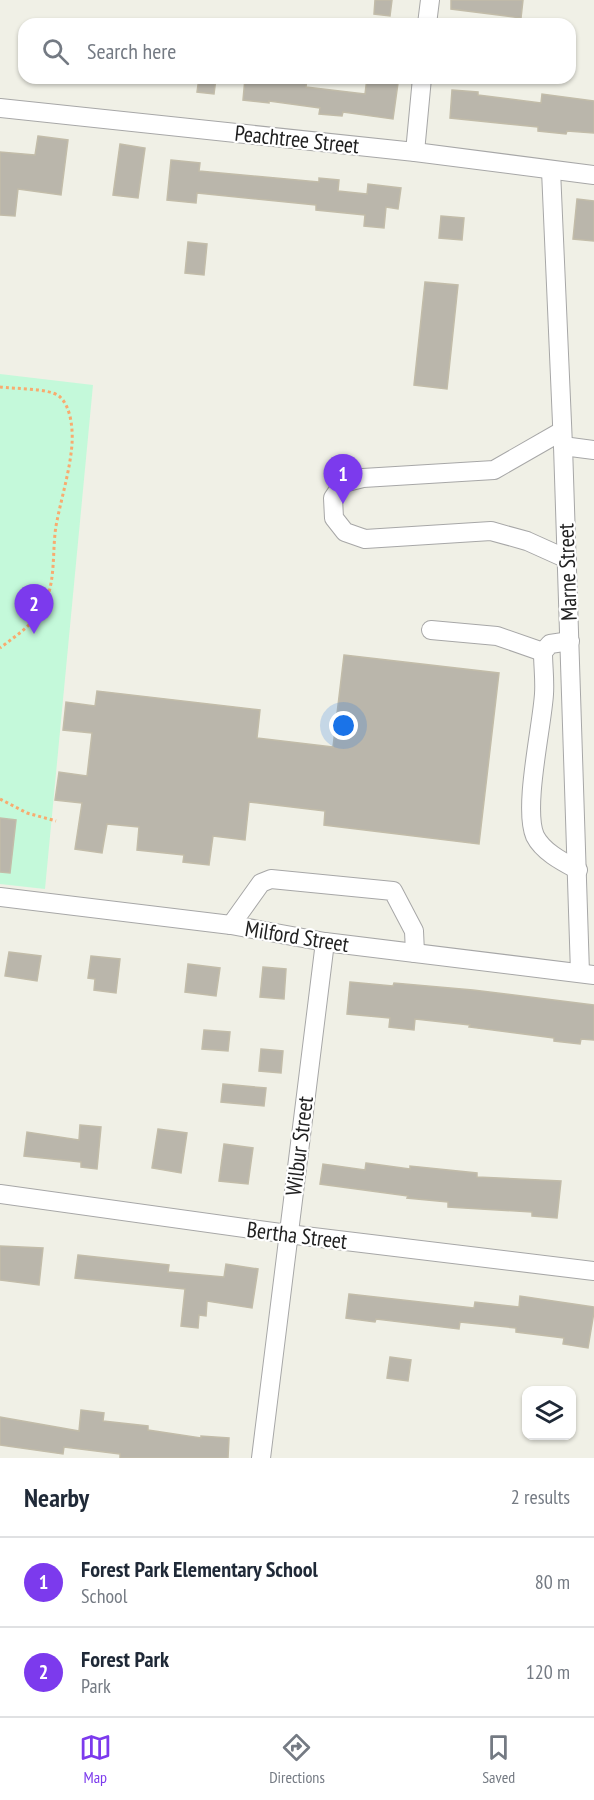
<!DOCTYPE html>
<html lang="en">
<head>
<meta charset="utf-8">
<style>
  body { margin:0; font-family:"PT Sans Narrow",sans-serif; background:#f2f2f3; color:#1f2937 }
  .controls { position:absolute; right:18px; bottom:18px; display:grid; overflow:hidden; border-radius:12px; box-shadow:0 2px 4px #0004 }
  .controls button { width:54px; height:54px; display:grid; place-items:center; padding:0; border:0; border-bottom:2px solid #e0e1e3; background:#fff; color:#1f2937; font:30px sans-serif }
  .you { position:absolute; left:344px; top:726px; width:21px; height:21px; margin:-15px; border:4px solid #fff; border-radius:50%; background:#1a73e8; box-shadow:0 0 0 9px #1a73e833 }
  .badge { display:grid; place-items:center; width:39px; height:39px; border-radius:50%; background:#7c3aed; color:#fff; font-size:20px; font-weight:700 }
  .pin { position:absolute; translate:-50% -50px; filter:drop-shadow(0 2px 3px #0008) }
  .pin::after { content:''; position:absolute; top:32px; width:21px; height:18px; background:inherit; clip-path:polygon(0 0,100% 0,50% 100%) }
  .list { margin:0; padding:0; list-style:none }
  h2 { display:flex; justify-content:space-between; align-items:center; height:78px; margin:0; padding:0 24px; font-size:26px }
  h2 small { font-size:20px; font-weight:400; color:#747a83 }
  .list li { display:grid; grid-template-columns:39px 1fr auto; gap:18px; align-items:center; box-sizing:border-box; height:90px; padding:0 24px; border-top:2px solid #e0e1e3 }
  .list b { display:block; font-size:22px; white-space:nowrap }
  .list p { margin:0; font-size:20px; white-space:nowrap; color:#747a83 }
  .list em { font-size:20px; font-style:normal; color:#747a83 }
  .icon { flex:none; width:33px; height:33px; fill:none; stroke:currentColor; stroke-width:2; stroke-linecap:round; stroke-linejoin:round }
  .map { position:relative; flex:none; width:594px; height:1458px; overflow:hidden }
  .search { position:absolute; background:#fff; box-shadow:0 2px 4px #0004; left:18px; right:18px; top:18px; height:66px; display:flex; align-items:center; gap:15px; box-sizing:border-box; padding:0 21px; border-radius:18px; color:#747a83; font-size:22px }
  .sheet { height:258px; background:#fff }
  nav { display:flex; justify-content:space-around; align-items:center; box-sizing:border-box; height:84px; border-top:2px solid #e0e1e3; background:#fff; font-size:16px; color:#747a83 }
  nav a { display:grid; justify-items:center; gap:3px }
  nav .on { color:#7c3aed }
  .map>svg:first-child { display:block }
  .park { fill:#c4f9da }
  .building { fill:#bab6ab; stroke:#c2bca9; stroke-width:1.5 }
  .lines { fill:none; stroke-linecap:round; stroke-linejoin:round }
  .minor-casing { stroke:#a7a7a7; stroke-width:20 }
  .path { stroke:#f8ab6f; stroke-width:3; stroke-dasharray:3 3; stroke-linecap:butt }
  .minor { stroke:#fff; stroke-width:18 }
  .labels { text-anchor:middle; dominant-baseline:central; stroke-width:4.5; stroke-linejoin:round; paint-order:stroke }
  .street-label { font-size:22px; fill:#202020; stroke:#fff }
</style>
</head>
<body>
<div class="map">
<svg width="594" height="1458" viewBox="0 0 594 1458">
  <rect width="100%" height="100%" fill="#f0f0e6"/>
  <path class="park" d="M0 374 93 385 45 889 0 884Z"/>
  <g class="building">
    <path d="M375 0H392L390 16 374 14Z"/>
    <path d="M451 0H523L521 18 451 9Z"/>
    <path d="M199 78H216L214 94 197 92Z"/>
    <path d="M245 78H307L306 87 365 94 367 78 398 83 393 119 343 112 342 116 319 114 320 108 269 101V103L243 100Z"/>
    <path d="M452 90 478 92V95L541 103 542 94 594 101V133L567 131 566 134 538 131V127L450 118Z"/>
    <path d="M38 136 68 140 61 195 18 189 15 216 0 215V152L35 155Z"/>
    <path d="M120 144 145 148 138 198 113 195Z"/>
    <path d="M171 160 200 163 199 171 319 182V178L339 180 338 191 367 194 368 184 401 188 398 209 386 207 384 228 364 226 365 215 316 210V205L197 193 196 203 167 200Z"/>
    <path d="M577 199 594 201V241L573 239Z"/>
    <path d="M441 216 464 218 462 240 439 238Z"/>
    <path d="M188 242 207 244 204 275 185 273Z"/>
    <path d="M425 282 458 285 447 389 414 385Z"/>
    <path d="M344 655 499 673 479 844 324 825 325 811 249 802 245 840 213 836 209 865 183 862 184 855 137 850 139 827 107 824 102 853 75 849 82 803 55 800 59 772 87 776 92 733 63 730 66 702 95 706 97 691 260 710 257 738 333 747Z"/>
    <path d="M0 818 16 820 10 873 0 872Z"/>
    <path d="M9 952 41 956 37 981 5 976Z"/>
    <path d="M91 956 120 959 116 993 94 990 95 979 88 978Z"/>
    <path d="M188 964 220 968 216 996 185 992Z"/>
    <path d="M263 967 286 969 284 999 260 997Z"/>
    <path d="M350 982 393 986 394 983 473 990 594 1005V1040L581 1039 580 1044 554 1041V1038L469 1027 470 1025 415 1019 414 1030 389 1027 390 1018 347 1014Z"/>
    <path d="M204 1030 230 1032 228 1051 202 1049Z"/>
    <path d="M261 1049 283 1051 281 1073 259 1071Z"/>
    <path d="M223 1084 266 1088 264 1106 221 1102Z"/>
    <path d="M80 1125 101 1127 97 1169 81 1167V1162L24 1156 27 1132 79 1140Z"/>
    <path d="M158 1129 187 1133 181 1173 152 1168Z"/>
    <path d="M224 1144 253 1148 248 1184 219 1181Z"/>
    <path d="M366 1163 410 1169V1166L477 1173V1177L561 1181 557 1218 532 1216V1212L448 1207V1202L407 1198 408 1196 320 1184 323 1164 365 1170Z"/>
    <path d="M0 1246 43 1248 39 1285 0 1280Z"/>
    <path d="M78 1255 169 1265 168 1272 224 1277 226 1264 258 1269 252 1308 207 1301 206 1316 199 1315 198 1328 181 1326 185 1289 75 1278Z"/>
    <path d="M349 1294 474 1308 475 1302 519 1307 520 1296 594 1307V1312L588 1348 563 1344 564 1338 516 1332V1328L460 1322 459 1329 376 1319 375 1322 346 1318Z"/>
    <path d="M390 1357 411 1360 408 1381 387 1378Z"/>
    <path d="M81 1410 104 1413 103 1421 148 1426V1430L201 1438V1436L229 1438 228 1458H120V1454L64 1447 63 1454 0 1445V1417L79 1431Z"/>
  </g>
  <g class="lines">
    <g class="minor-casing">
      <g id="minor">
        <path d="M427 24 430 0"/>
        <path d="M0 108 415 152 594 175"/>
        <path d="M415 152 422 78"/>
        <path d="M551 170 563 446 580 973"/>
        <path d="M562 431 494 470 363 478 343 483 333 498 334 518 345 532 365 539 491 531 527 541 567 559"/>
        <path d="M563 446 594 450"/>
        <path d="M431 630 497 636 543 652"/>
        <path d="M570 641 550 644 543 652C543 666 545 680 544 694 542 727 523 808 535 836 543 852 563 862 578 870"/>
        <path d="M0 897 231 925 325 942 594 975"/>
        <path d="M231 925 261 883 271 879 393 891 414 931 415 953"/>
        <path d="M0 1194 288 1234 594 1271"/>
        <path d="M261 1458 325 942"/>
      </g>
    </g>
    <g class="path">
      <path d="M0 387C15 389 48 388 59 396 71 406 73 429 72 444 70 471 61 499 56 526 52 551 56 579 45 603 35 624 18 634 0 648"/>
      <path d="M0 799 27 813 56 821"/>
    </g>
    <use href="#minor" class="minor"/>
  </g>
  <g class="labels">
    <g class="street-label">
      <text transform="translate(297 139) rotate(6)">Peachtree Street</text>
      <text transform="translate(567 572) rotate(-92)">Marne Street</text>
      <text transform="translate(297 936) rotate(9)">Milford Street</text>
      <text transform="translate(299 1146) rotate(-83)">Wilbur Street</text>
      <text transform="translate(297 1235) rotate(7)">Bertha Street</text>
    </g>
  </g>
</svg>
<div class="controls">
<button><svg class="icon" aria-label="layers" viewBox="0 0 24 24"><path d="M12 4l9 5-9 5-9-5zM3 14l9 5 9-5"/></svg></button>
</div>
<div class="you"></div>
<div class="pin badge" style="left:343px;top:504px">1</div>
<div class="pin badge" style="left:34px;top:634px">2</div>
<div class="search"><svg class="icon" aria-label="search" viewBox="0 0 24 24"><circle cx="10" cy="10" r="6"/><path d="M15 15l6 6"/></svg>Search here</div>
</div>
<section class="sheet">
<h2>Nearby<small>2 results</small></h2>
<ul class="list">
<li><span class="badge">1</span><div><b>Forest Park Elementary School</b><p>School</p></div><em>80 m</em></li>
<li><span class="badge">2</span><div><b>Forest Park</b><p>Park</p></div><em>120 m</em></li>
</ul>
</section>
<nav>
<a class="on"><svg class="icon" aria-label="map" viewBox="0 0 24 24"><path d="M3 6l6-2 6 2 6-2v14l-6 2-6-2-6 2zM9 4v14M15 6v14"/></svg>Map</a>
<a><svg class="icon" aria-label="directions" viewBox="0 0 24 24"><path d="M12 3l9 9-9 9-9-9zM9 14v-3h6M13 9l2 2-2 2"/></svg>Directions</a>
<a><svg class="icon" aria-label="saved" viewBox="0 0 24 24"><path d="M7 4h10v16l-5-4-5 4z"/></svg>Saved</a>
</nav>
</body>
</html>
